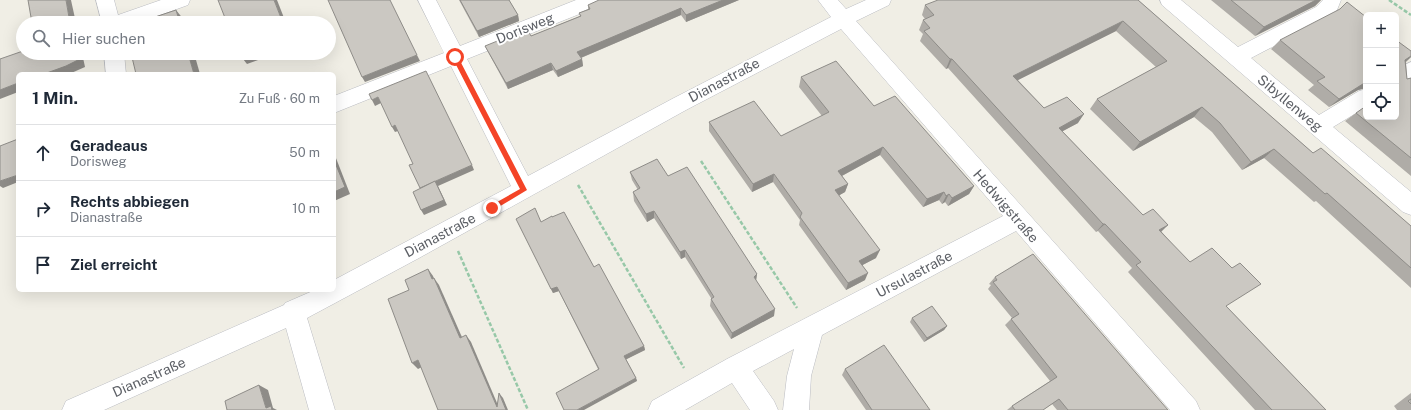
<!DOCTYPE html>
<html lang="de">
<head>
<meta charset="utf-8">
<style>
  body { margin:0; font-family:"Public Sans",sans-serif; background:#f2f2f3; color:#1f2937 }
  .controls { position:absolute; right:12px; top:12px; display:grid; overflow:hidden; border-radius:6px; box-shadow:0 4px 16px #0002 }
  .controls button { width:36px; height:36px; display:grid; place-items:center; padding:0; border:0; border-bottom:1px solid #e0e1e3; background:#fff; color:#1f2937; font:20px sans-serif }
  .stop { position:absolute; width:12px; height:12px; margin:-9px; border:3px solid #f44427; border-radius:50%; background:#fff }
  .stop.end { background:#f44427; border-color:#fff; box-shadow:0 1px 4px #0008 }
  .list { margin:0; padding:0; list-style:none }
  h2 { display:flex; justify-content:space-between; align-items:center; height:52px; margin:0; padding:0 16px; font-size:17px }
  h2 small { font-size:13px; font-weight:400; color:#747a83 }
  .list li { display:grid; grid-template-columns:26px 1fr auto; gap:12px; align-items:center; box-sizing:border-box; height:56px; padding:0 16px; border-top:1px solid #e0e1e3 }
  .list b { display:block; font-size:15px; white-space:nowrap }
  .list p { margin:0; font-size:13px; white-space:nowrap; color:#747a83 }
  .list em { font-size:13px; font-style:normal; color:#747a83 }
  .icon { flex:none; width:22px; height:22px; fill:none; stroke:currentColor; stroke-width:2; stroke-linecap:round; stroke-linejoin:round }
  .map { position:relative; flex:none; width:1411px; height:410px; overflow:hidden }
  .search { position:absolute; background:#fff; box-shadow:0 4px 16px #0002; left:16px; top:16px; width:320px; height:44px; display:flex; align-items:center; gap:10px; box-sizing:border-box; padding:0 14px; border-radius:22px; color:#747a83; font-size:15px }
  .panel { position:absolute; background:#fff; box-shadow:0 4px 16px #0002; left:16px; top:72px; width:320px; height:220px; border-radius:6px }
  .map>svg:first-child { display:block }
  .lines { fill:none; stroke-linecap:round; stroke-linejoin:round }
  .minor-casing { stroke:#babcc2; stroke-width:1 }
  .path { stroke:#97c8a8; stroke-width:2.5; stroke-dasharray:4 2; stroke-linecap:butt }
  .minor { fill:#fff; fill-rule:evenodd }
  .wall { fill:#afaca7 }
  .shaded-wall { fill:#8e8c88 }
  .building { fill:#cbc8c2; stroke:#8e8c88 }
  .route { fill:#f44427 }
  .labels { text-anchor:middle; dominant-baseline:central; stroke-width:4; stroke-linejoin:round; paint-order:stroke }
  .street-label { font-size:14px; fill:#5d6066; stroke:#fff }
</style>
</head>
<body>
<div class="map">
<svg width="1411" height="410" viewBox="0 0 1411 410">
  <rect width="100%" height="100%" fill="#f0eee5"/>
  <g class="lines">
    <g class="minor-casing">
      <g id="minor">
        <path d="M96 0H114L118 15 161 0H190L188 5 138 23H102Z"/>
        <path d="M418 0H436L460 46 576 0H604L602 5 467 59 528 176 672 99 831 17 818 0H838L846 9 866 0H891L889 5 856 21 1196 401 1200 410H1170L1016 231 822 335 811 376 809 410H783L787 376 794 349 753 371 774 401 778 410H750L732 383 685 410H648L652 401 727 359 1003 216 841 29 686 110 419 258 307 318 335 410H309L286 328 104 410H62L66 401 284 305 285 303 315 290H334V280L511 186 451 66 334 113V96L444 53Z"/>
        <path d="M1160 0H1181L1238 47 1316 7 1323 0H1341L1337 10 1330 17 1251 58 1319 115 1359 91 1366 89V107L1333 127 1411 192V215L1403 212 1162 5Z"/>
        <path d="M104 53H124L126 74H106Z"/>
        <path d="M1411 62V80L1396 87V69Z"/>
      </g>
    </g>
    <g class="path">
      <path d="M1389 0 1411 15"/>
      <path d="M701 161 797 308"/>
      <path d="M578 185 684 368"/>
      <path d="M458 251 528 410"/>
    </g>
    <use href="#minor" class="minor"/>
  </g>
  <g class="wall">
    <path d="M459 0H509L518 15 519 21 479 37Z"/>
    <path d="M739 0 686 22 681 15 581 58 582 59 583 66 558 77 553 70 508 89 488 52 485 46 531 36 580 16 579 13 588 9V5Z"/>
    <path d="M1138 0 1313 153 1411 226V288L1316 201 1314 202 1264 158 1242 170 1212 132 1194 117 1133 151 1090 109 1097 99 1156 67 1116 31 1018 80 1044 108 1078 123 1062 131 1143 215 1168 225 1161 231 1226 306 1326 410H1255L1128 272 1132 268 1098 231 1096 232 948 68 946 69 920 41 923 34 919 30 923 20 925 19 922 15 925 5Z"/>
    <path d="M1211 0H1321L1315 6 1255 36Z"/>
    <path d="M1366 17V88L1358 90 1329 107 1308 90 1314 85 1271 49 1280 40Z"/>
    <path d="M1396 40 1411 57 1406 62 1407 79 1411 78V176L1345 121 1356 113 1396 117Z"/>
    <path d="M801 77 874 106 974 186 969 194 948 206 945 202 942 204 939 200 923 207 880 155 842 176 848 184 845 192 839 195 876 258 862 265 865 280 846 290 799 225 800 220 773 182 752 192 709 131V122L781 136 822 116 799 87Z"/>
    <path d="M630 172 668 176 757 274 756 280 774 316 731 339 710 306 711 299V298L685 257 681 259 654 218 647 222 634 201 633 192 638 190 632 180Z"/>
    <path d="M541 222 594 267 644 346 645 350 626 359 636 378 637 381 598 369 559 291 553 293 518 223Z"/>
    <path d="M995 277 1168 410H1057L1052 404 1043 410H1007L1012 406 1050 381 1005 325 1012 318 988 289 991 285 989 284Z"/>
    <path d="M912 318 947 326 944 330 924 342 910 322Z"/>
    <path d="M845 369 930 410H866L842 375Z"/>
    <path d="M1411 393V410H1397L1394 406Z"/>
  </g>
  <g class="shaded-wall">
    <path d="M66 0H71L76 23H70Z"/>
    <path d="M274 0H277L286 23H283Z"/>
    <path d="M723 0H739L686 22V15Z"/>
    <path d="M1316 0H1321L1315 6 1255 36 1264 27Z"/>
    <path d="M681 8V15L578 59 577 52Z"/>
    <path d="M176 10 184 20 185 23H180Z"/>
    <path d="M518 15 519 21 479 37 477 31Z"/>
    <path d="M1123 21 1116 31 1008 85 1013 76Z"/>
    <path d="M77 53H82L85 67 69 74H44Z"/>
    <path d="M188 53H194L200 74H194Z"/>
    <path d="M241 53H277L247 64 239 54Z"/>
    <path d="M417 55 420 61 365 82 362 77Z"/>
    <path d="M1411 56V57L1404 63 1405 60Z"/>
    <path d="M582 59 583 66 558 77 556 71Z"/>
    <path d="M950 59H952L948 68 946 69Z"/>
    <path d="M551 63 553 70 508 89 506 83Z"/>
    <path d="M1366 82V88L1358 90 1329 107 1339 99Z"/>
    <path d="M18 83V92L0 99V90Z"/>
    <path d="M378 97 381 103 375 106 372 100Z"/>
    <path d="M1202 107 1194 117 1133 151 1140 142Z"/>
    <path d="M1084 114 1078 123 1052 137 1059 128Z"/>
    <path d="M395 125 398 131 395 132 392 127Z"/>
    <path d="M883 147 880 155 836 179 838 171Z"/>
    <path d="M1274 149 1264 158 1242 170 1251 162Z"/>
    <path d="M334 153 350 194 334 201Z"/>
    <path d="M472 165 474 170 438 186 447 205 424 215 421 210 420 188Z"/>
    <path d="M774 174 773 182 752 192 753 184Z"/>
    <path d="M18 175V182L3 188 0 186V181Z"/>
    <path d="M848 184 845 192 833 199 835 190Z"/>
    <path d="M974 186 969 194 948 206 952 198Z"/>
    <path d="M944 192 939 200 923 207 927 199Z"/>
    <path d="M949 194 945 202 942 204 946 196Z"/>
    <path d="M654 211V218L647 222 646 214Z"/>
    <path d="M1103 224H1105L1096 232Z"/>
    <path d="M1168 225 1160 233 1159 230Z"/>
    <path d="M685 250V257L681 259 680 252Z"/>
    <path d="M880 250 876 258 857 268 859 261Z"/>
    <path d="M428 269 433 276 437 286 432 279Z"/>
    <path d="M868 273 865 280 846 290 848 283Z"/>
    <path d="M757 274 756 281 754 277Z"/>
    <path d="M434 278 439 285 465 344 460 338Z"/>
    <path d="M557 287 559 291 553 293 551 289Z"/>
    <path d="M775 309 774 316 731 339 732 333Z"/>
    <path d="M947 326 944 330 924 342 927 338Z"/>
    <path d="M466 335 471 342 500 410 497 407Z"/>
    <path d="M644 346 645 350 625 360 624 356Z"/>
    <path d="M418 360 424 366 418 369 412 363Z"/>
    <path d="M636 378 637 381 584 410H577Z"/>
    <path d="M259 385 268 390 273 408 277 410H269L266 408Z"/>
    <path d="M499 393 503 398 508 410H506Z"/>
  </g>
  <g class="building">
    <path d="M28 0H66L70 23H32Z"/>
    <path d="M218 0H274L283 23H227Z"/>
    <path d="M328 0H390L417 55 362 77Z"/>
    <path d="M460 0H509L518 15 477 31Z"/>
    <path d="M599 0H723L686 15 681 8 577 52 582 59 556 71 551 63 506 83 485 46 527 29 531 36 581 16 579 13 590 9 588 5Z"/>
    <path d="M938 0H1138L1313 153 1321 148 1411 226V268L1327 193 1325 194 1274 149 1251 162 1220 123 1202 107 1140 142 1097 99 1167 61 1123 21 1013 76 1044 108 1067 97 1084 114 1059 128 1143 215 1153 209 1168 225 1159 230 1190 262 1212 248 1232 268 1240 263 1261 284 1226 306 1326 410H1272L1136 265 1141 262 1105 224H1103L952 59H950L924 31 930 28 923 20 934 15 925 5Z"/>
    <path d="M1231 0H1316L1264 27Z"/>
    <path d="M1347 2 1366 17V82L1339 99 1317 81 1325 77 1280 40 1340 9Z"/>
    <path d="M176 10 180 23H137Z"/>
    <path d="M1396 40 1411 51V56L1405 60 1407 79 1411 78V158L1356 113 1366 106V117H1396Z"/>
    <path d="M23 51V53H77L78 60 66 66 44 74H18V83L0 90V59Z"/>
    <path d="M131 53H188L194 74H136Z"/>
    <path d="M836 61 874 106 895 96 974 186 952 198 949 194 946 196 944 192 927 199 883 147 838 171 848 184 835 190 880 250 859 261 868 273 848 283 800 217 802 213 774 174 753 184 709 122 754 101 781 136 829 112 801 77Z"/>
    <path d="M426 71 472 165 420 188 409 165 413 164 395 125 392 127 378 97 372 100 369 94Z"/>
    <path d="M18 139V175L0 181V146Z"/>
    <path d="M657 159 668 176 687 167 742 251 757 274 754 277 775 309 732 333 711 299 714 297 685 250 680 252 654 211 646 214 633 192 640 188 630 172Z"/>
    <path d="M334 160 345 187 334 192Z"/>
    <path d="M435 181 444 200 421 210 413 192Z"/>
    <path d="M535 208 541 222 552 216V217L564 212 594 267 599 264 644 346 624 356 636 378 577 410H564L556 393 599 369 557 287 551 289 516 219Z"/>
    <path d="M1033 254 1168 410H1068L1059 399 1043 410H1015L1012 406 1057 377 1011 319 1019 314 993 282 997 280 995 277Z"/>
    <path d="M428 269 432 279 434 278 460 338 466 335 497 407 499 393 506 410H438L418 360 412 363 388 299 409 290 405 280Z"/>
    <path d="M932 306 947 326 927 338 912 318Z"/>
    <path d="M884 345 930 410H872L845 369Z"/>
    <path d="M259 385 266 408 271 406 272 410H227L225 401Z"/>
    <path d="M1411 399V404L1408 401Z"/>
  </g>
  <path class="route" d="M453 55H457L527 190 492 211 489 208 490 206 520 189 452 57Z"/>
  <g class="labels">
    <g class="street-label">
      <text transform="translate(525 28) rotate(-22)">Dorisweg</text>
      <text transform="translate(724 80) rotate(-28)">Dianastraße</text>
      <text transform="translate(1290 103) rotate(40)">Sibyllenweg</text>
      <text transform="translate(1006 206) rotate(49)">Hedwigstraße</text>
      <text transform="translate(440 235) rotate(-28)">Dianastraße</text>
      <text transform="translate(914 274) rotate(-28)">Ursulastraße</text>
      <text transform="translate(149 377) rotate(-24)">Dianastraße</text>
    </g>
  </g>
</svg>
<div class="controls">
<button>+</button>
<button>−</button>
<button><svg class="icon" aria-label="locate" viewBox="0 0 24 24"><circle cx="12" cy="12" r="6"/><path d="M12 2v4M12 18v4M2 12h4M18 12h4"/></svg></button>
</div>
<div class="stop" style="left:455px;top:57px"></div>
<div class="stop end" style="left:492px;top:208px"></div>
<div class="search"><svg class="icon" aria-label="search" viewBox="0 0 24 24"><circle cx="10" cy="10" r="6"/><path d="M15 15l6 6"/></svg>Hier suchen</div>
<section class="panel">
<h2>1 Min.<small>Zu Fuß · 60 m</small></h2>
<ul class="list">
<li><svg class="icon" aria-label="ahead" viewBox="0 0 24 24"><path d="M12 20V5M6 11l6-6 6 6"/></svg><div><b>Geradeaus</b><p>Dorisweg</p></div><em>50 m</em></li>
<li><svg class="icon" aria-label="right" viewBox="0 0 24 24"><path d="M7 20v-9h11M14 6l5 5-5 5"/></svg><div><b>Rechts abbiegen</b><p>Dianastraße</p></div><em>10 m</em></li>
<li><svg class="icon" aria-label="arrive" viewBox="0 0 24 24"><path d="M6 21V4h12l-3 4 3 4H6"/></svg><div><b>Ziel erreicht</b></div></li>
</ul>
</section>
</div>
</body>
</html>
